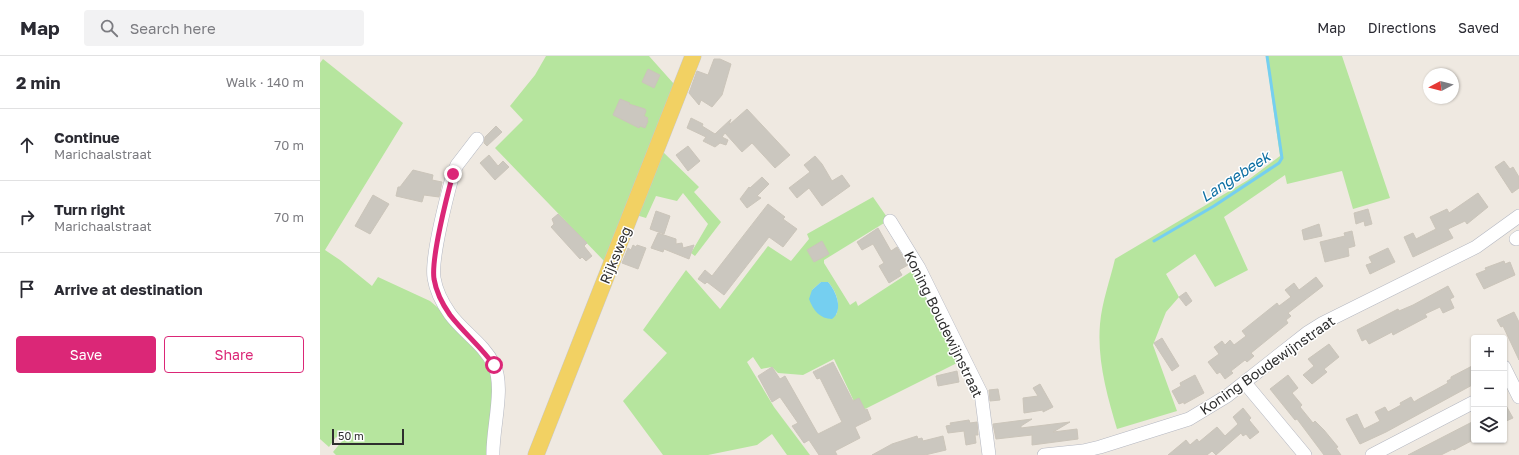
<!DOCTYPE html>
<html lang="en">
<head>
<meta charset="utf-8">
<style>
  body { margin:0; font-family:"Golos Text",sans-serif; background:#f2f2f3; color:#2b2b33 }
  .controls { position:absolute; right:12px; bottom:12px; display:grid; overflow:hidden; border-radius:4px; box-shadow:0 1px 3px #0004 }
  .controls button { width:36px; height:36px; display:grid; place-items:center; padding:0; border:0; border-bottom:1px solid #e1e1e2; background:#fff; color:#2b2b33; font:20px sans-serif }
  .compass { position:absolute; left:1103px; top:12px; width:36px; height:36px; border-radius:50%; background:#fff; box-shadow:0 1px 3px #0004; rotate:263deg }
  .scale { position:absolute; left:12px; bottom:10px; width:72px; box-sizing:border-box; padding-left:4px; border:2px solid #2e2e2e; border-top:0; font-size:11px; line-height:14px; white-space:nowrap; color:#2e2e2e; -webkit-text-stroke:3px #fff; paint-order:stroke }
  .stop { position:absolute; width:12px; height:12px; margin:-9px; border:3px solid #db2777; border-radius:50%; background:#fff }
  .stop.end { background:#db2777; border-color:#fff; box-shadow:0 1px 4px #0008 }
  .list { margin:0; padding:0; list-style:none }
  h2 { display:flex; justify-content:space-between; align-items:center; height:52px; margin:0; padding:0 16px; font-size:17px }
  h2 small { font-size:13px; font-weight:400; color:#7c7c81 }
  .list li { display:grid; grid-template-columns:26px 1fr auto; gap:12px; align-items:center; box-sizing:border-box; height:72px; padding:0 16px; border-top:1px solid #e1e1e2 }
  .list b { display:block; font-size:15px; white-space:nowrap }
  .list p { margin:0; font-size:13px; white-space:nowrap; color:#7c7c81 }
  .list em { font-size:13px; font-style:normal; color:#7c7c81 }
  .actions { display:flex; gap:8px; padding:12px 16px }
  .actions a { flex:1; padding:9px 0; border:1px solid #db2777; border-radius:4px; text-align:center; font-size:14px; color:#db2777 }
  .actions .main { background:#db2777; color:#fff }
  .icon { flex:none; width:22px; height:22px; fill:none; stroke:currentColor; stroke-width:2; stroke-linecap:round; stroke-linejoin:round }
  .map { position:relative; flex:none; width:1199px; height:399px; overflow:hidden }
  header { display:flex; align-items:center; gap:24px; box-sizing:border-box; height:56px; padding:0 20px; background:#fff; border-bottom:1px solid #e1e1e2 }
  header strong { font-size:19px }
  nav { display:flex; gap:22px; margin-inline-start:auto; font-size:14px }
  .search { width:280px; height:36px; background:#f2f2f3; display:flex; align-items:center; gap:10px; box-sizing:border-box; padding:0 14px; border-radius:4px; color:#7c7c81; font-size:15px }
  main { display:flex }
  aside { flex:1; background:#fff }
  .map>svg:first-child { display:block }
  .green { fill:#b6e59e; fill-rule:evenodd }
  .water { fill:#75cff0 }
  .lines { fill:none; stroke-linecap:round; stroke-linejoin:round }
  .stream { stroke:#75cff0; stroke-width:3 }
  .building { fill:#cbc7bf; stroke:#cbc5ba }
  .minor-casing { stroke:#b4b7c1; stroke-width:14 }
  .major-casing { stroke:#c9c9c9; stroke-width:17 }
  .minor { stroke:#fff; stroke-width:13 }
  .major { stroke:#f2d163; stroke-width:16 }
  .route { stroke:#db2777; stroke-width:5 }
  .labels { text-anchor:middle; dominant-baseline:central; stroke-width:3; stroke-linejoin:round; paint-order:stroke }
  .street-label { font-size:14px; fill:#2e2e2e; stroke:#fff }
  .water-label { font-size:15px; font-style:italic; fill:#0d6fa3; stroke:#fff }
</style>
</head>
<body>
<header>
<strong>Map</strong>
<div class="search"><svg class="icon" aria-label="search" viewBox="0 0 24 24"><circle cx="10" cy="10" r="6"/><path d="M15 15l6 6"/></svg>Search here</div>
<nav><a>Map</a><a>Directions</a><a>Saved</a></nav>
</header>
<main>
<aside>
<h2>2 min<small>Walk · 140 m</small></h2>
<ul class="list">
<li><svg class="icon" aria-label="ahead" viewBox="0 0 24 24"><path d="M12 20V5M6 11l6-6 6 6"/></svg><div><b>Continue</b><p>Marichaalstraat</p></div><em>70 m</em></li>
<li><svg class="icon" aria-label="right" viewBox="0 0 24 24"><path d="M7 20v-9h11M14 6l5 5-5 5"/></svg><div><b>Turn right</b><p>Marichaalstraat</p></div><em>70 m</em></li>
<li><svg class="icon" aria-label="arrive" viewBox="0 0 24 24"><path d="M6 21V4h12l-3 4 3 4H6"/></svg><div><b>Arrive at destination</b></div></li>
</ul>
<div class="actions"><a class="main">Save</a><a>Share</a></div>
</aside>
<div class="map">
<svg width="1199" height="399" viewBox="0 0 1199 399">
  <rect width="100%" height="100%" fill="#efe9e1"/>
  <g class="green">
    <path d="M226 0H329L354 28 286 207 175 92 203 64 190 50 215 19Z"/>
    <path d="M946 0H1022L1070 142 1033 153 1022 115 967 128 965 119 904 161 928 214 895 231 875 198 846 218 859 241 846 256 833 289 857 355 797 373C787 339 777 304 780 268 782 246 790 224 795 203L928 124 960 100Z"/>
    <path d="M3 3 83 67 5 194 20 204 52 230 58 221 110 245 130 262 147 281 172 314 174 334 170 399H16L13 396 22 385 16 381 9 391 0 383V7Z"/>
    <path d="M342 95 379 131 374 136 401 166 375 200 371 197 388 168 363 137 357 145 336 140 326 162 316 159Z"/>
    <path d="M553 141 569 164 504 204V207L530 249 536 245 538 250 598 211 641 305 539 356 514 303 483 319 458 317 452 311 441 313 433 301 427 306 454 351 490 399H467L452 378 437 389 388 399H343L303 345 347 297 323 274 366 214 400 253 448 190 471 205 489 183 487 178ZM501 226H508C516 235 521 248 516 259L492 234Z"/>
  </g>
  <path class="water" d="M501 226H508C516 235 524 254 512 263 500 263 493 254 489 243L492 234Z"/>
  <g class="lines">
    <path class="stream" d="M834 185 894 150 959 107 962 102 947 0"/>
  </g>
  <g class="building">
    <path d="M394 3H400L411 8 402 39 392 51 381 44 379 49 369 37 377 15 388 19Z"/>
    <path d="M328 13 340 19 334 32 322 26Z"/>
    <path d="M300 43 310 47 309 48 325 53 326 55 324 60 328 62 327 64 328 65 325 72 320 70 319 72 293 59Z"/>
    <path d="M427 53 470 99 455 112 432 87 422 96 405 77 402 81 408 84 406 89 400 87 395 91 383 85 386 81 367 72 371 62 383 68 382 70 395 78 411 63 409 69Z"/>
    <path d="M176 70 182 76 167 90 164 87 165 81Z"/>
    <path d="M368 90 380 105 368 115 356 99Z"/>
    <path d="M169 99 178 110 183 105 189 111 175 124 160 107Z"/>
    <path d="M495 100 502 108 512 125 522 119 530 130 502 150 489 132 477 142 469 132 490 116 484 109Z"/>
    <path d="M1184 105 1190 113 1193 111 1199 121V132L1192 137 1175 111Z"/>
    <path d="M93 114 113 119 112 124 122 126 119 141 104 139 102 146 76 140 78 131H80Z"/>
    <path d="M442 121 449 128 437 140 441 142 427 152 420 143 429 131 430 132Z"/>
    <path d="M1158 137 1168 151 1147 168 1145 165 1128 173 1133 182 1093 201 1084 181 1093 177 1096 183 1116 173 1110 161 1127 153 1129 157Z"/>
    <path d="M53 139 69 148 50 178 35 170Z"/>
    <path d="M448 148 465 161 463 163 477 173 463 191 449 181 404 239 387 226 385 228 378 223 385 214 392 220Z"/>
    <path d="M1048 153 1052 168 1045 170 1044 165 1036 168 1034 157Z"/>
    <path d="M336 155 350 160 344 178 330 173Z"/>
    <path d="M238 158 267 187 264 190 272 200 266 205 262 201 260 203 231 171 234 168 232 163Z"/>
    <path d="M999 168 1002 180 984 184 982 174Z"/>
    <path d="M558 172 571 195 577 191 588 209 579 214 582 219 569 227 559 210 564 207 553 188 542 194 537 186Z"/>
    <path d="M1032 175 1035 190 1028 192 1029 200 1005 206 1000 186 1025 180 1024 177Z"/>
    <path d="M338 177 356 183V188L362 187 363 192 374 189 369 203 344 193 343 196 331 192Z"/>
    <path d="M502 185 509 198 494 206 487 194Z"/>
    <path d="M313 189 316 191 317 189 326 192 318 213 302 207 308 192 311 194Z"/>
    <path d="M1068 192 1075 206 1050 218 1046 209 1052 207 1049 201Z"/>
    <path d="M1184 205 1185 208 1190 206 1195 219 1164 233 1156 218 1166 214 1165 212Z"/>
    <path d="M996 221 1003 230 968 257 971 260 966 264 968 267 931 297 934 300 927 306 925 304 911 315 913 317 905 323 900 316 897 318 888 306 899 298 894 291 902 285 905 289 910 284 914 289 926 280 922 275 957 247 959 250 971 241 965 234 974 227 979 234Z"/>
    <path d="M1128 230 1134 241 1130 243 1134 252 1123 257 1120 251 1105 258 1107 261 1073 279 1072 276 1049 288 1046 283 1042 285 1037 274 1078 253 1079 255 1093 249Z"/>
    <path d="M866 236 872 245 866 250 859 241Z"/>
    <path d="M1194 256 1199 266V304L1183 270 1181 271 1177 264Z"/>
    <path d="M842 282 859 310 852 315 834 287Z"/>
    <path d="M1009 288 1019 301 1004 313 1007 316 992 328 983 319 994 310 988 303Z"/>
    <path d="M513 306 533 345 539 342 545 354 547 353 551 363 535 371 540 382 515 395 517 399H499L489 384 484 387 472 370 478 367 460 341 452 346 438 320 452 311 460 323 465 320 498 378 522 366 500 322 497 323 493 316Z"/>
    <path d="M1154 309V328L1066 376 1040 388 1026 363 1037 358 1044 373 1060 365 1055 356 1065 351 1068 356 1081 349 1080 347 1091 341 1094 346 1097 344 1128 327 1127 325 1131 323V321Z"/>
    <path d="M637 315 639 326 618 330 616 320Z"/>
    <path d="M875 319 884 337 864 348V346L859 348 852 335 861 330 860 327Z"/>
    <path d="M968 319 978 332 972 337 982 349 980 351 993 367 995 365 1004 374 1018 391 1016 392 1021 399H1004L977 363 975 364 950 333Z"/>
    <path d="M720 328 733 351 723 356V354L704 357 703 342 718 340 713 332Z"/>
    <path d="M678 333 680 344 670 345 669 334Z"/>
    <path d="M1184 346 1193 362 1184 366Z"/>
    <path d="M923 352 931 362 929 364 939 376 930 383 926 378 923 380 921 377 896 399 892 395 887 399H848L866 384 870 389 877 383 879 386 897 371 905 380 918 368 913 361Z"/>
    <path d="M712 363 701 370V372L750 366 733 376 757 373 758 383 712 389V379L676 383 673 368Z"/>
    <path d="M649 364 650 367 657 366 658 379H655L656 387 646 389 644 375 628 377 626 370 631 369 630 367Z"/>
    <path d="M1154 365V386L1153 384 1134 394 1133 393 1121 399H1088Z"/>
    <path d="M597 380 598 383 602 382 603 385 623 380 626 394 605 399H552L572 388Z"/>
  </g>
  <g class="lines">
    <g class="minor-casing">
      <g id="minor">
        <path d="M157 83 137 109 133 118C127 140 111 202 114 222 116 235 123 248 130 258 143 276 164 288 174 309 185 331 172 374 173 399"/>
        <path d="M570 165 599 212 661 337 669 399"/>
        <path d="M1196 183 1199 181"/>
        <path d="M1184 311 1199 341"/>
        <path d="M925 327 985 399"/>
        <path d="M724 399 763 395 780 391 869 363 907 340 987 277 1003 267 1156 191 1199 160"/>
        <path d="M1052 399 1154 346"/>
      </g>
    </g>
    <g class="major-casing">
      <path id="major" d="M216 399 373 0"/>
    </g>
    <use href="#minor" class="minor"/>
    <use href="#major" class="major"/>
  </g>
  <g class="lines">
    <path class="route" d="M133 118C127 140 111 202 114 223 116 235 123 249 130 259 144 277 161 291 174 309"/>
  </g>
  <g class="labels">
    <g class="street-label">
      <text transform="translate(295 199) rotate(-68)">Rijksweg</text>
      <text transform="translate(624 268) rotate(64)">Koning Boudewijnstraat</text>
      <text transform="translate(947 309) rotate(-35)">Koning Boudewijnstraat</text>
    </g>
    <g class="water-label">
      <text transform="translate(915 120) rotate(-33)">Langebeek</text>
    </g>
  </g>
</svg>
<div class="controls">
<button>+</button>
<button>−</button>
<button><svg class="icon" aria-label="layers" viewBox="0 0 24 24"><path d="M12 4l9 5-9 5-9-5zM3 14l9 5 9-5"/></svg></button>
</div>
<svg class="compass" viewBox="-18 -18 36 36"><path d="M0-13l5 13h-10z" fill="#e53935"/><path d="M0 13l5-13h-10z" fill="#7c7c81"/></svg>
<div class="scale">50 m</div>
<div class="stop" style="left:174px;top:309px"></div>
<div class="stop end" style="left:133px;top:118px"></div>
</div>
</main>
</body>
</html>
